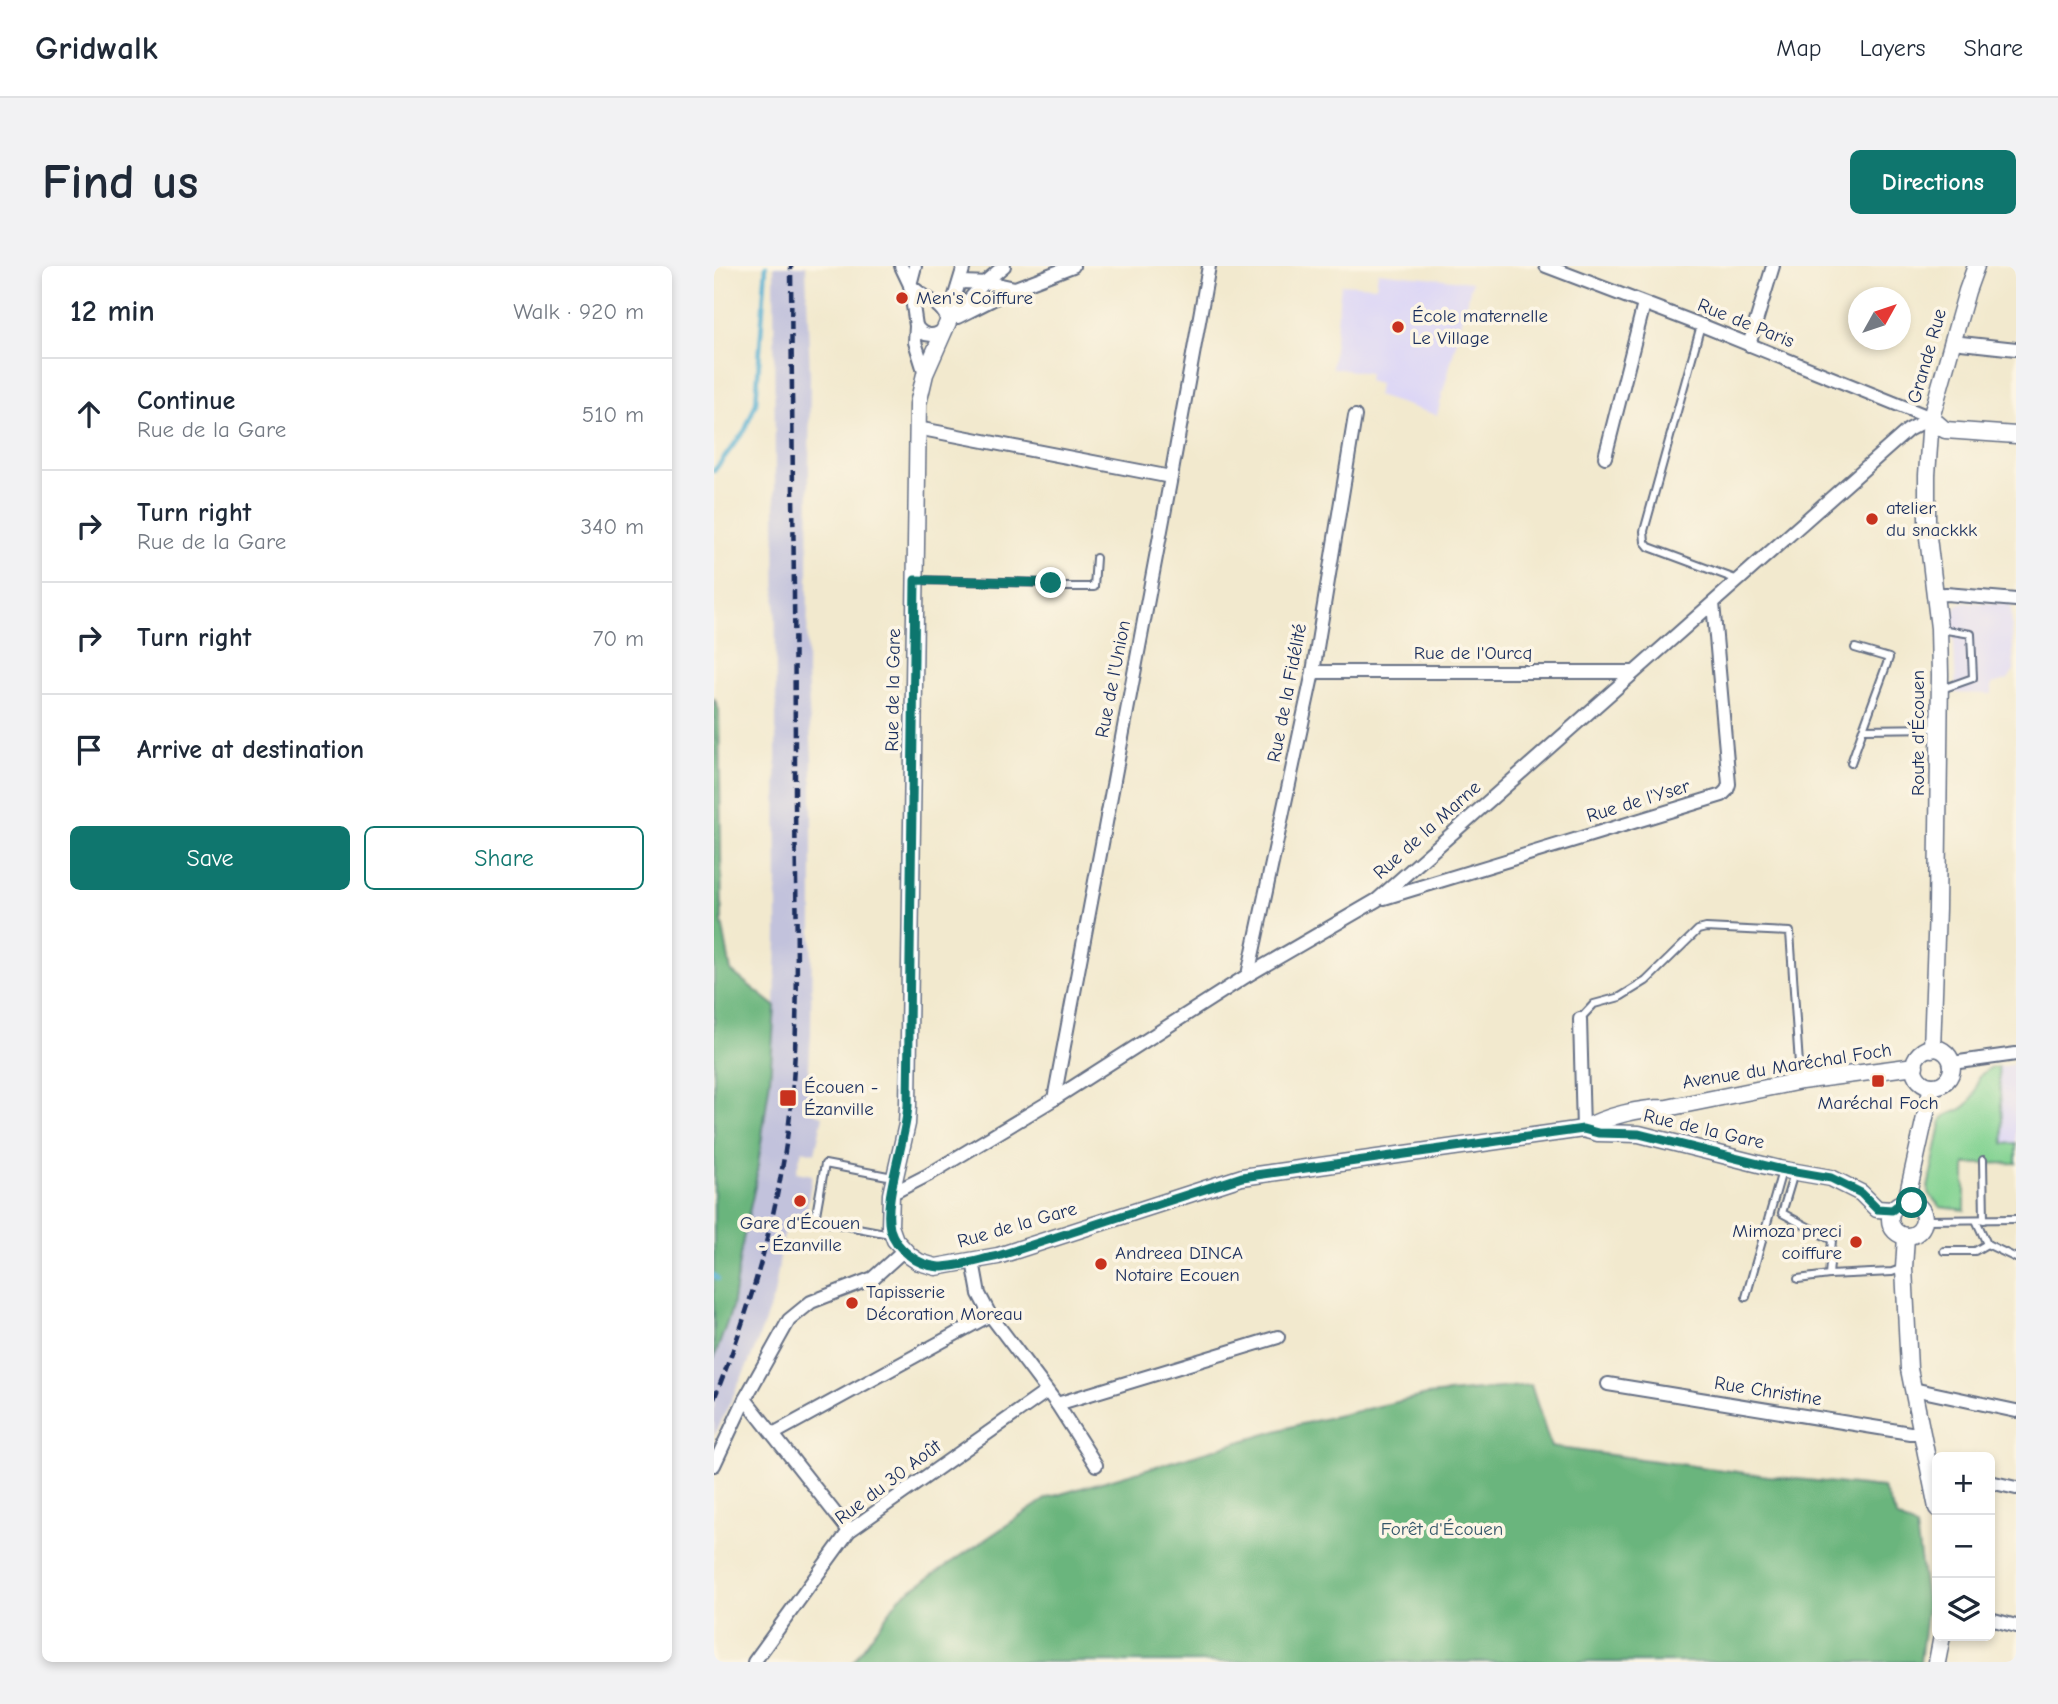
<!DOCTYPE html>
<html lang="en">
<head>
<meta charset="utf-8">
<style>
  body { margin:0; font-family:"Comic Neue",sans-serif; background:#f2f2f3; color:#1f2937 }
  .controls { position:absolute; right:21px; bottom:21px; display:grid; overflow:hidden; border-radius:10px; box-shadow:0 4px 10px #0003 }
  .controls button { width:63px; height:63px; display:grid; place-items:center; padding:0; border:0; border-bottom:2px solid #e0e1e3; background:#fff; color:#1f2937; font:35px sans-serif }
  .compass { position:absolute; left:1134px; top:21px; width:63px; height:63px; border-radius:50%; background:#fff; box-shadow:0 4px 10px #0003; rotate:50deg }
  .stop { position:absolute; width:21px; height:21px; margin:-16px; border:5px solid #0f766e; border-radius:50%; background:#fff }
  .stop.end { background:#0f766e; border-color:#fff; box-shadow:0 2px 7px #0008 }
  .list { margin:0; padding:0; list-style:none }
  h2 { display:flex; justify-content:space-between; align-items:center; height:91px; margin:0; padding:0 28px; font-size:30px }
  h2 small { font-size:23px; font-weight:400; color:#747a83 }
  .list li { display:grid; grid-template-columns:46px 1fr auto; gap:21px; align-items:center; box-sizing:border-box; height:112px; padding:0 28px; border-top:2px solid #e0e1e3 }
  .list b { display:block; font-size:26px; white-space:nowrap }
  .list p { margin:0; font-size:23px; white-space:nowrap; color:#747a83 }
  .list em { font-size:23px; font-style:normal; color:#747a83 }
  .actions { display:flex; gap:14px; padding:21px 28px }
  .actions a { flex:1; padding:16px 0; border:2px solid #0f766e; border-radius:10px; text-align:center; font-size:24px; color:#0f766e }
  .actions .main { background:#0f766e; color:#fff }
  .icon { flex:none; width:38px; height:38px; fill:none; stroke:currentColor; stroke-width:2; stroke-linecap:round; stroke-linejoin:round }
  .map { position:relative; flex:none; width:1302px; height:1396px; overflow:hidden; border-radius:10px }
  header { display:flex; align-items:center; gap:42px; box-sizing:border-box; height:98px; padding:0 35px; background:#fff; border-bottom:2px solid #e0e1e3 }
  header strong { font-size:33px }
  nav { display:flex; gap:38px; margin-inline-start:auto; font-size:24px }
  .intro { display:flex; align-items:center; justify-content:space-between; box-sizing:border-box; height:168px; padding:0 42px }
  h1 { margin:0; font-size:49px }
  .button { padding:18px 32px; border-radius:10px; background:#0f766e; color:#fff; font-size:24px; font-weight:700 }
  main { display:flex; gap:42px; padding:0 42px }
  aside { flex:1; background:#fff; border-radius:10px; box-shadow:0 4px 10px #0003 }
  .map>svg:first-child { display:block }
  .built { fill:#dcd6f6 }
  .industrial { fill:#c2c2dc }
  .green { fill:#84d393; stroke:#508178; stroke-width:2 }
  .forest { fill:#6bb57d; stroke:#43726e; stroke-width:2 }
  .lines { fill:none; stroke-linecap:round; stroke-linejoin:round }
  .stream { stroke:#53afd1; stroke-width:4.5 }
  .lane-casing { stroke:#667085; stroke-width:10 }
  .street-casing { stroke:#667085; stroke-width:16 }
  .secondary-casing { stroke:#667085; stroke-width:19 }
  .lane { stroke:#fff; stroke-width:6 }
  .street { stroke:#fff; stroke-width:12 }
  .secondary { stroke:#fff; stroke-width:16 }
  .rail { stroke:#1b2f5e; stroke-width:4.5; stroke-dasharray:10 5; stroke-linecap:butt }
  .route { stroke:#0f766e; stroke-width:9 }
  .poi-dot { fill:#c8321e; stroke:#fcf5e5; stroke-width:2.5 }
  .labels { text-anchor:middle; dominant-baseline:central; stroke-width:7; stroke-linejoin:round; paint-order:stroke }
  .poi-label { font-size:19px; fill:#1b2f5e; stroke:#fcf5e5; text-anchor:start }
  .street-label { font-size:19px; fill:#1b2f5e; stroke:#fcf5e5 }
  .park-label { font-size:19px; fill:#35586b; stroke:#fcf5e5 }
</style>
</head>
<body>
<header>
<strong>Gridwalk</strong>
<nav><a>Map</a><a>Layers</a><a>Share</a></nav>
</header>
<div class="intro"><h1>Find us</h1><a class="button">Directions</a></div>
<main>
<aside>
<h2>12 min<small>Walk · 920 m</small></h2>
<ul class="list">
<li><svg class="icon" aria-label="ahead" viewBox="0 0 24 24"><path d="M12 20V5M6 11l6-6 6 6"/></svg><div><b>Continue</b><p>Rue de la Gare</p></div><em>510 m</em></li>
<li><svg class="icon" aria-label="right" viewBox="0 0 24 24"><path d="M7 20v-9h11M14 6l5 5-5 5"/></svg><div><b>Turn right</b><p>Rue de la Gare</p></div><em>340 m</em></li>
<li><svg class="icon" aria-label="right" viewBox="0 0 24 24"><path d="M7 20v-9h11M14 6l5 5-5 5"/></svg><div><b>Turn right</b></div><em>70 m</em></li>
<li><svg class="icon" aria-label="arrive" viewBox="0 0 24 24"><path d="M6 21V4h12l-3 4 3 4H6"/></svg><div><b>Arrive at destination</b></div></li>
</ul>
<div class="actions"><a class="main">Save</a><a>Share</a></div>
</aside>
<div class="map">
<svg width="1302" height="1396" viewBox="0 0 1302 1396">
  <rect width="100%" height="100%" fill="#fcf5e5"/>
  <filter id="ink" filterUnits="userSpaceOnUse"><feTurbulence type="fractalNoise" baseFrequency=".0143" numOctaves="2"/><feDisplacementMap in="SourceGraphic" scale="14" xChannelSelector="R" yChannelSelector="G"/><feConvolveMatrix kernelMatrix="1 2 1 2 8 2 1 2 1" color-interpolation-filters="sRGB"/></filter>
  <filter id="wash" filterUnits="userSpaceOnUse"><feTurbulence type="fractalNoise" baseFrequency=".00686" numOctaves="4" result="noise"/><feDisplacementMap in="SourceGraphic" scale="28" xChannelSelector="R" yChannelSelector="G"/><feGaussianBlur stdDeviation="1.57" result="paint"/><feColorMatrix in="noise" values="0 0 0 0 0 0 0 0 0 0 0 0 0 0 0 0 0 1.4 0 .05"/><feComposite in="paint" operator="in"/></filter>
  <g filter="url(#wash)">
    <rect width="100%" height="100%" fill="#f2e9ce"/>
    <g class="built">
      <path d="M664 6 758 16 723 149 663 130 665 118 654 115 655 107 618 102 627 18 662 20Z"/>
      <path d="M1252 336 1297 338 1300 405 1293 414 1278 418V428L1242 427 1239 348 1243 340Z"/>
      <path d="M1302 798V877L1290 879 1284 801Z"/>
    </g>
    <path class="industrial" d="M60 0H92L96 110 93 409 98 492V651L97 767 94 817 99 818 97 846 109 850 101 887 88 884 82 906 98 909 90 961 71 959 60 1030 40 1085 0 1171V1093L18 1042 27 983 41 920 56 813 61 740 63 667Z"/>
    <path class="green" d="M1284 801 1290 878 1302 877V897L1251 898V944L1226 941 1216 929 1214 922 1228 853C1234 847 1236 848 1243 845 1258 839 1263 826 1264 811L1276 802Z"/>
    <g class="forest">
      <path d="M0 432 5 444 8 656 17 705 61 740 56 813 41 920 27 983 18 1042 0 1093Z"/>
      <path d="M817 1119 837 1181 1054 1210 1169 1222 1183 1251 1202 1262 1213 1340 1206 1396H139L186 1331 333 1232 583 1159 713 1129Z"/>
    </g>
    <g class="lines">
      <g class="stream">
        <path d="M0 205 31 164 42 137 52 0"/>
        <path d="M0 1009 4 1013"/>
      </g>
    </g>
  </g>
  <g filter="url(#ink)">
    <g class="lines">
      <g class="lane-casing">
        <g id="lane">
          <path d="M987 59 930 265 931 276 935 281 1024 314"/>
          <path d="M203 314 337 317 345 321H380L382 292"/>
          <path d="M1226 363 1257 368 1259 412 1228 423"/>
          <path d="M1141 382 1175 392 1149 463 1224 462"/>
          <path d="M1137 497 1149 463"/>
          <path d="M866 753 880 738 906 731 932 715 984 664 992 662 1076 666 1086 813"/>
          <path d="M1269 894 1270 954"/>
          <path d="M1080 907 1068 947 1118 974 1115 1009 1178 1006 1189 1002"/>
          <path d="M1210 954 1302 953"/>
          <path d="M1262 954 1273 978 1302 992"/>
          <path d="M176 968 101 954 111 898 179 911"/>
          <path d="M1230 985H1261L1273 978"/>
          <path d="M1084 1013 1115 1009"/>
          <path d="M1032 1031 1068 905"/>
        </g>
      </g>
      <g class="street-casing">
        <g id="street">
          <path d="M187 0 196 19 202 60 201 76 211 108"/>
          <path d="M832 0 987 59 1217 152"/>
          <path d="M246 16 278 17 301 22 359 0"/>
          <path d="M196 19C209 32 230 38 234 56"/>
          <path d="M196 19 201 0"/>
          <path d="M244 51 301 22"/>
          <path d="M237 54 270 17 290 0"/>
          <path d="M202 60C209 71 222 72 231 62L250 0"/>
          <path d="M1238 76 1302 83"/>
          <path d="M1035 79 1059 0"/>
          <path d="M203 162 457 211"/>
          <path d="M891 191 930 38"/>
          <path d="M1220 329 1232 328 1302 334"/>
          <path d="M599 406H920"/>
          <path d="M670 632 1008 529 1013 524 1015 518 999 337"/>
          <path d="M534 709 599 406 641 150"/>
          <path d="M866 753 869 863"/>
          <path d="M1238 797 1302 788"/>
          <path d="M340 833 457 211 495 0"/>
          <path d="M177 928 214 909 340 833 534 709 663 634 1194 164 1217 152"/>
          <path d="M259 995 265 1028 276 1049 343 1138 382 1199"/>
          <path d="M894 1118 1196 1167H1207"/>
          <path d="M1199 1123 1302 1145"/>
          <path d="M31 1133 135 1265"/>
          <path d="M343 1138 564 1071"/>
          <path d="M59 1168 276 1049"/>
          <path d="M0 1199 31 1133 75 1054 97 1036 159 1012 190 984"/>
          <path d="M1276 1216 1302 1222"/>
          <path d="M1276 1353 1302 1360"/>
          <path d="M40 1396 135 1265 332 1126"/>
        </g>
      </g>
      <g class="secondary-casing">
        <g id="secondary">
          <path d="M234 56 211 108 204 138 194 839 193 858 177 928 176 960 181 974 196 990 205 996 222 1001 284 990 528 911 869 863 884 867 925 868 1065 903 1117 912 1147 927 1163 943 1178 944"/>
          <path d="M1217 152 1231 164 1302 169"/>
          <circle cx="1219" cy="801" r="19"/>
          <path d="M1218 783 1223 643 1226 409 1225 362 1213 263V209L1217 152 1253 25 1262 0"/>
          <path d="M869 863C893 850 925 842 953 842L1087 815 1201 800"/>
          <circle cx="1193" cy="953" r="17"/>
          <path d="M1192 936 1218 820"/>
          <path d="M1192 970 1190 1002 1195 1103 1223 1242"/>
          <path d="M1223 1396 1228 1370"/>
        </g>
      </g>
      <use href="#lane" class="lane"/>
      <use href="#street" class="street"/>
      <use href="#secondary" class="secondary"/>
      <path class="rail" d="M0 1133C36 1045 63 952 75 857 88 747 81 634 81 523 81 349 78 174 77 0"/>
    </g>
  </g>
  <g class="lines" filter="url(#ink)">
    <path class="route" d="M337 317 201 314 194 839C192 874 169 933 176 963 179 973 187 983 195 989 203 996 214 1000 225 1001 244 1001 265 994 284 990L528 911 869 863 884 867 925 868 1065 903 1117 912 1147 927 1163 943 1178 944 1187 937H1198"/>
  </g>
  <g class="poi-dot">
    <circle cx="188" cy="32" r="7"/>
    <circle cx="684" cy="61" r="7"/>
    <circle cx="1158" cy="253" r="7"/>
    <rect x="1157" y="808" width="14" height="14" rx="3.5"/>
    <rect x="65" y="823" width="18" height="18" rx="3.5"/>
    <circle cx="86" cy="935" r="7"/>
    <circle cx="1142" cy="976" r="7"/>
    <circle cx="387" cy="998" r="7"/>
    <circle cx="138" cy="1037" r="7"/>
  </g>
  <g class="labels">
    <g class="poi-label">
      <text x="202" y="32">Men's Coiffure</text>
      <text x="698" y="50">École maternelle<tspan x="698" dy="22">Le Village</tspan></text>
      <text x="1172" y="242">atelier<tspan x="1172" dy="22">du snackkk</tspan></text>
      <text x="90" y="821">Écouen -<tspan x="90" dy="22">Ézanville</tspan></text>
      <text x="1164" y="837" text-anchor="middle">Maréchal Foch</text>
      <text x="86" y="957" text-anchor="middle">Gare d'Écouen<tspan x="86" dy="22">- Ézanville</tspan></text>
      <text x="1128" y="965" text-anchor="end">Mimoza preci<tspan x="1128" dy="22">coiffure</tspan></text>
      <text x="401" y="987">Andreea DINCA<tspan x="401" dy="22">Notaire Ecouen</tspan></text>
      <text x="152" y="1026">Tapisserie<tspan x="152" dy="22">Décoration Moreau</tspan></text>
    </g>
    <g class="street-label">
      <text transform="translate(1032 57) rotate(22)">Rue de Paris</text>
      <text transform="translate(1213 90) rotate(-74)">Grande Rue</text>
      <text x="759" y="387">Rue de l'Ourcq</text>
      <text transform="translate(399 413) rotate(-79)">Rue de l'Union</text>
      <text transform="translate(179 424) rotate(-89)">Rue de la Gare</text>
      <text transform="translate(573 427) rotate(-79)">Rue de la Fidélité</text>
      <text transform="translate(1204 467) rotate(-90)">Route d'Écouen</text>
      <text transform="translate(924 535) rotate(-17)">Rue de l'Yser</text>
      <text transform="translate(713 564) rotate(-42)">Rue de la Marne</text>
      <text transform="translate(1073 800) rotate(-9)">Avenue du Maréchal Foch</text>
      <text transform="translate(990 863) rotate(13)">Rue de la Gare</text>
      <text transform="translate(303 959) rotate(-16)">Rue de la Gare</text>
      <text transform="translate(1054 1125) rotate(9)">Rue Christine</text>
      <text transform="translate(174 1216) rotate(-37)">Rue du 30 Août</text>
    </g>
    <g class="park-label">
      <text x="728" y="1263">Forêt d'Écouen</text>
    </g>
  </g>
</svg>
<div class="controls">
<button>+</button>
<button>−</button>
<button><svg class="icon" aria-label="layers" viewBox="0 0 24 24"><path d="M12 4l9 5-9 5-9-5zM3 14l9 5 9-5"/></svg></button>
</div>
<svg class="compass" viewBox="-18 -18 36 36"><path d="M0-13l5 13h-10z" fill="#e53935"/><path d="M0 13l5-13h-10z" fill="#747a83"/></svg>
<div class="stop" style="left:1198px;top:937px"></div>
<div class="stop end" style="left:337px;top:317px"></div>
</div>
</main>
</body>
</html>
